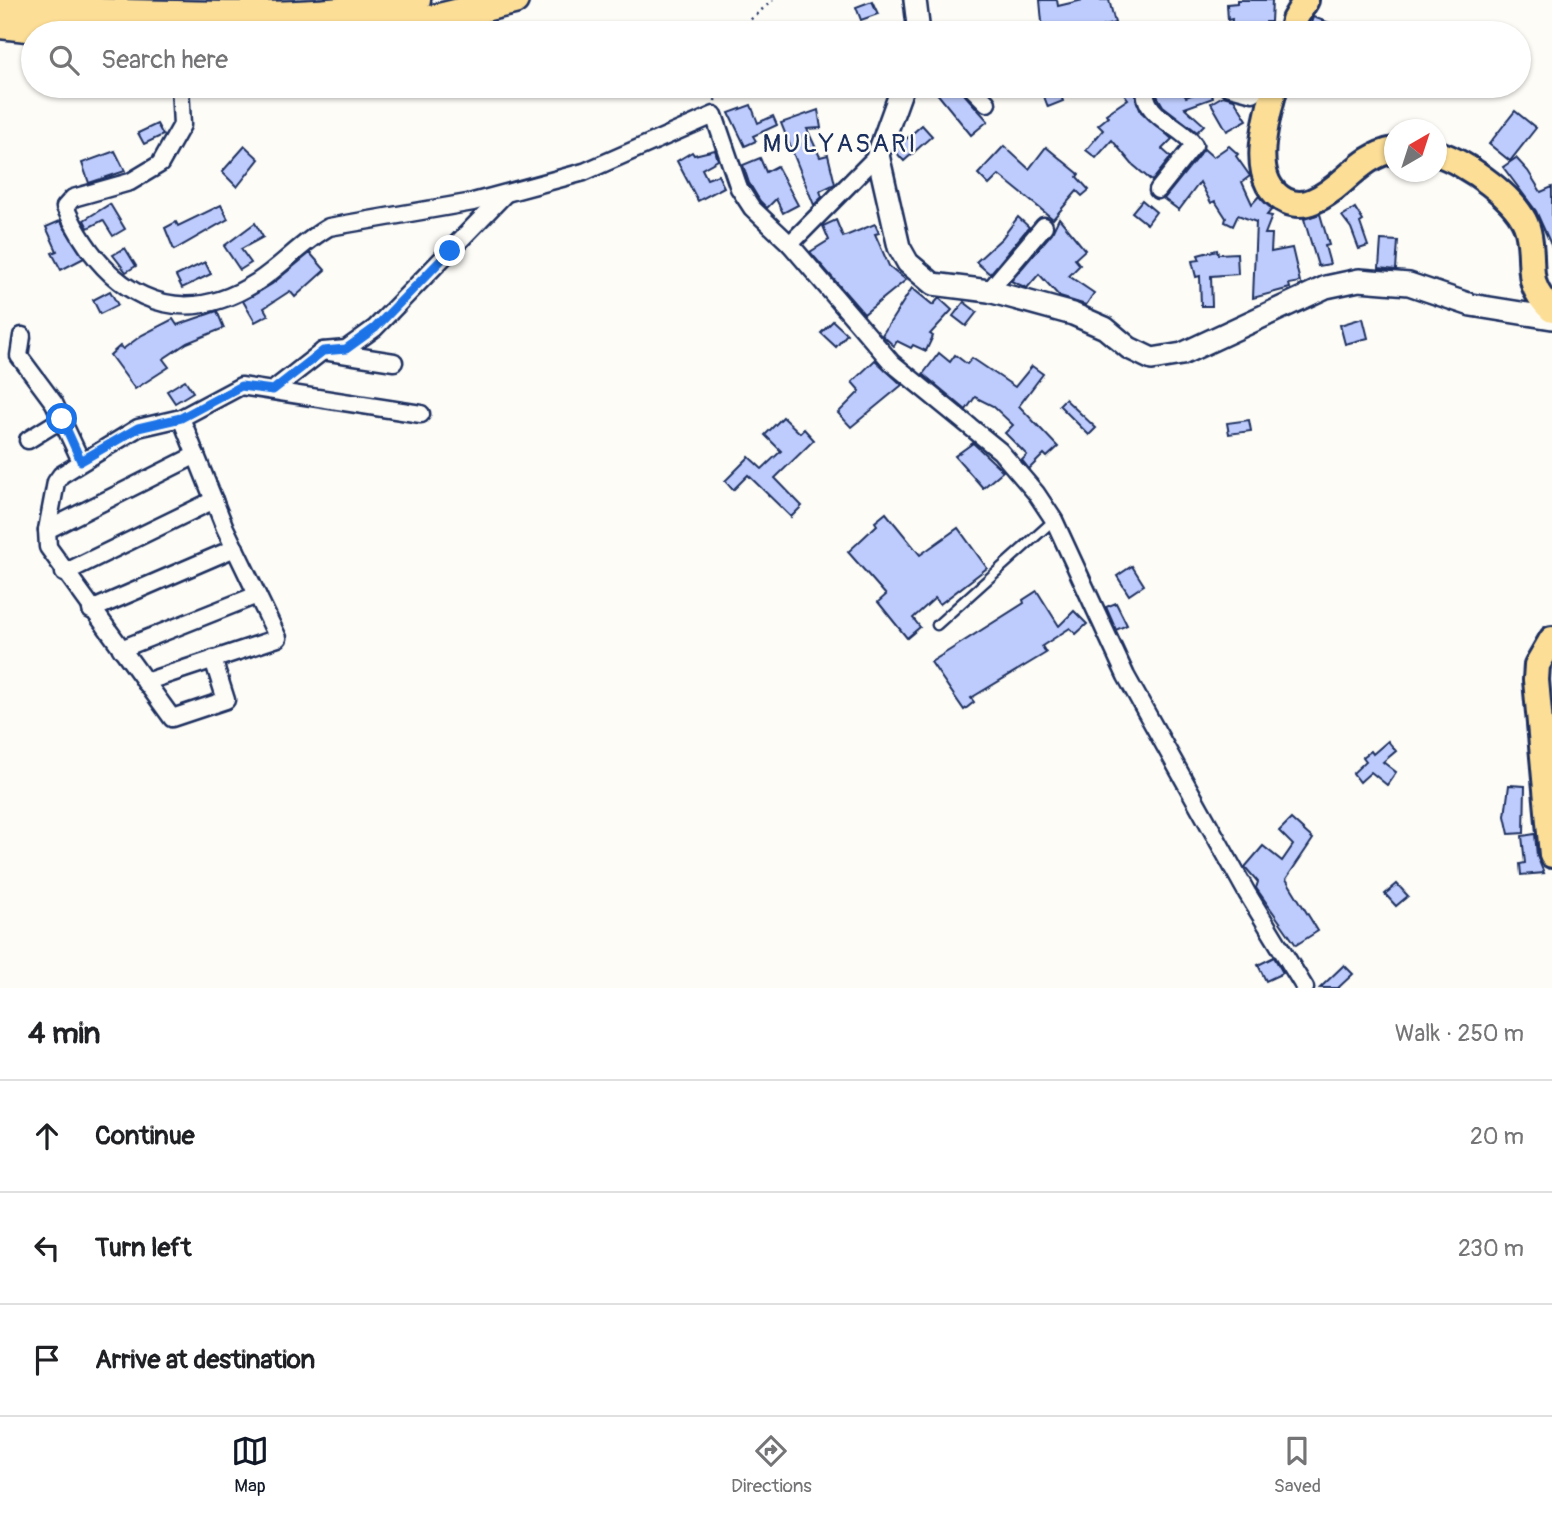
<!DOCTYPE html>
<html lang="en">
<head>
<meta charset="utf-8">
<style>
  body { margin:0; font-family:Pangolin,sans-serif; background:#f6f6f6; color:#202124 }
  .compass { position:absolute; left:1384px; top:119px; width:63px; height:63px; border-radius:50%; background:#fff; box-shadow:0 2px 5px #0004; rotate:39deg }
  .stop { position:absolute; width:21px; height:21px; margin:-16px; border:5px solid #1a73e8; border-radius:50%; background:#fff }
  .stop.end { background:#1a73e8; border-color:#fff; box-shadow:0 2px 7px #0008 }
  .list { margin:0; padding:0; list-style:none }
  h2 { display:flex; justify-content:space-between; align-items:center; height:91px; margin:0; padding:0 28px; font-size:30px }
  h2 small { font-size:23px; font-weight:400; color:#757577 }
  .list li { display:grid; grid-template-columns:46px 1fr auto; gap:21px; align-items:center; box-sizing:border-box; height:112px; padding:0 28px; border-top:2px solid #e0e0e0 }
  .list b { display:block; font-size:26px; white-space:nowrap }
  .list em { font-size:23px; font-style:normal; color:#757577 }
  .icon { flex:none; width:38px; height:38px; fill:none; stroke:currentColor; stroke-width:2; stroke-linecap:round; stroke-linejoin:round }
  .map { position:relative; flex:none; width:1552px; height:988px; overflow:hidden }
  .search { position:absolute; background:#fff; box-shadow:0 2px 5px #0004; left:21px; right:21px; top:21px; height:77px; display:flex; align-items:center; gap:18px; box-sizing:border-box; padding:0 24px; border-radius:38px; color:#757577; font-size:26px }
  .sheet { height:427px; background:#fff }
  nav { display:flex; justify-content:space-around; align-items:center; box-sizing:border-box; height:98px; border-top:2px solid #e0e0e0; background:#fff; font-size:19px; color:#757577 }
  nav a { display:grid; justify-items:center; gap:4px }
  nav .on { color:#111827 }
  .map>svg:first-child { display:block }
  .building { fill:#beccfd; stroke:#1b2f5e; stroke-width:2 }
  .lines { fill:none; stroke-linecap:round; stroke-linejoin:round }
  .street-tunnel { stroke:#d0d3d8; stroke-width:16; stroke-dasharray:16 8; stroke-linecap:butt }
  .lane-casing { stroke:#1b2f5e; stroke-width:13 }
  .street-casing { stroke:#1b2f5e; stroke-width:21 }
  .secondary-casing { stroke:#1b2f5e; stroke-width:26 }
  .primary-casing { stroke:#1b2f5e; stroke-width:30 }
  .highway-casing { stroke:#1b2f5e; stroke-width:33 }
  .path { stroke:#1b2f5e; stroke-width:2.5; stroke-dasharray:2 5; stroke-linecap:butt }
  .lane { stroke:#fdfcf7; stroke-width:8 }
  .street { stroke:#fdfcf7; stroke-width:16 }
  .secondary { stroke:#fdfcf7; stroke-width:21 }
  .primary { stroke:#fcde96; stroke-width:24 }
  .highway { stroke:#fcde96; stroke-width:28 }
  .route { stroke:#1a73e8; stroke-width:9 }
  .labels { text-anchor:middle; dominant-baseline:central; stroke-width:5; stroke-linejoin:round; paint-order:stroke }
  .quarter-label { font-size:26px; letter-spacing:2px; fill:#1b2f5e; stroke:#fdfcf7 }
</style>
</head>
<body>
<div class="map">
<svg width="1552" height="988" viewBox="0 0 1552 988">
  <rect width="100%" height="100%" fill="#fdfcf7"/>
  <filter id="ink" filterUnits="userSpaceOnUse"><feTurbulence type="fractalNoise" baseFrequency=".0143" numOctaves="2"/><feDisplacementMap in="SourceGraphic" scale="14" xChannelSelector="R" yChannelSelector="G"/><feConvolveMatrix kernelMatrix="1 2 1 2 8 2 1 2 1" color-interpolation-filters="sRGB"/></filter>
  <g filter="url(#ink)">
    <g class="building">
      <path d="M1040 0H1057L1058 6 1083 0H1109L1115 23 1080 33H1043Z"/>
      <path d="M1237 0H1272L1271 22H1266L1265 33H1231L1232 19 1228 20 1227 4 1237 3Z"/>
      <path d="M872 1 878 14 861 20 856 7Z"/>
      <path d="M1313 17 1333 24 1329 33H1308Z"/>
      <path d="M931 86H960L963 93 988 121 971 135Z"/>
      <path d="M1040 86H1057L1063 101 1048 107Z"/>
      <path d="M1118 86H1136V100L1141 112 1172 139 1162 149 1171 157 1152 181 1132 164 1112 140 1096 158 1086 150 1103 130 1098 125 1108 117 1106 114 1128 99Z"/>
      <path d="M1156 86H1177L1186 97 1209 88 1213 98 1185 108 1204 125 1197 132 1163 106 1156 94Z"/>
      <path d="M1223 96 1234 99 1247 120 1227 131 1211 103Z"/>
      <path d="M751 105 758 123 773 116 777 125 753 136 756 141 745 146 729 113Z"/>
      <path d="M818 110 821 128 807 129 820 157 828 155 835 184 820 191 822 197 814 205 781 123Z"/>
      <path d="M1515 111 1536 128 1510 161 1489 144Z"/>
      <path d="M157 124 163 135 144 144 138 133Z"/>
      <path d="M922 125 932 136 904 161 894 150Z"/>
      <path d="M245 146 259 159 237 187 222 172Z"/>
      <path d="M1004 146 1029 169 1046 147 1079 174 1077 177 1089 190 1082 196 1077 191 1053 219 999 175 989 185 978 174Z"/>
      <path d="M1229 146 1238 154 1236 156 1250 176 1242 182 1252 204 1259 196 1272 209 1267 215 1272 216 1265 234H1272L1271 252 1292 248 1300 282 1289 284 1290 288 1253 298 1256 222 1238 215 1233 226 1225 222 1226 218 1215 201 1211 203 1200 182 1179 210 1164 199 1204 149 1213 157Z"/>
      <path d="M715 150 718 160 702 169 707 179 718 175 724 187 698 201 677 161 692 152 694 155Z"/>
      <path d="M115 151 125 171 89 183 82 163Z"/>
      <path d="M760 158 766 172 777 166 798 205 783 213 776 199 767 208 760 201 749 183 743 165Z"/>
      <path d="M1516 158 1528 171 1541 192 1552 187V247L1536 211 1503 167Z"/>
      <path d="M1142 200 1156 212 1147 224 1132 212Z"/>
      <path d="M110 204 125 229 113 236 103 220 88 228 84 220Z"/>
      <path d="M221 205 228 219 174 250 165 228 176 222 178 226Z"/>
      <path d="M1355 208 1363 221 1360 223 1368 246 1359 249 1351 228 1342 216Z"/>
      <path d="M1320 214 1329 245 1325 246 1330 264 1318 266 1304 219Z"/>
      <path d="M1018 217 1029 227 990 274 976 262 1002 238Z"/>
      <path d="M1059 218 1085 250 1075 259 1080 265 1069 276 1094 293 1086 305 1060 297 1039 274 1027 288 1011 281 1052 233Z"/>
      <path d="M836 220 843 237 875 224 879 233 875 234 889 266 906 280 864 314 810 252 829 240 823 226Z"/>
      <path d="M60 221 84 258 61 270 52 253 57 251 46 227Z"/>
      <path d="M255 223 263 237 241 249 251 263 240 270 224 246Z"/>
      <path d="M1381 240 1398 241 1396 270 1379 268Z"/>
      <path d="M125 248 136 266 126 272 113 255Z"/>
      <path d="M1217 250 1218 254 1237 253 1238 274 1211 276 1212 306H1201L1200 276 1196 277 1192 261 1200 260 1198 255Z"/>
      <path d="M310 253 325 270 295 297 290 291 264 308 268 315 255 322 243 301 272 284Z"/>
      <path d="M205 262 211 274 182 288 176 276Z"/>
      <path d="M912 288 933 305 939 298 952 310 930 334 933 336 926 351 913 345 911 348 897 341 894 346 882 335Z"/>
      <path d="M110 291 118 305 100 314 93 300Z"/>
      <path d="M964 302 977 312 966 326 953 316Z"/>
      <path d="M217 311 224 328 187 343 163 359 169 367 135 389 110 355 120 346 123 349 142 335 173 319 177 325Z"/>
      <path d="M1363 318 1368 338 1345 344 1340 325Z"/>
      <path d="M833 321 847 334 836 347 821 333Z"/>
      <path d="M939 353 950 362 955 355 967 364 972 358 1015 387 1032 366 1043 374 1019 406 1058 447 1047 457 1044 454 1029 469 1022 460 1027 455 1005 433 1013 425 993 406 975 397 966 410 923 374Z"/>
      <path d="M875 360 902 385 851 427 838 413 860 391 852 382Z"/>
      <path d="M185 380 193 392 175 403 167 391Z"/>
      <path d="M1065 399 1096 428 1089 435 1059 405Z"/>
      <path d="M783 417 800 433 804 429 814 440 775 478 802 506 791 517 748 475 733 490 725 481 749 457 762 469 781 451 765 435Z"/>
      <path d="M1249 420 1251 431 1229 434 1227 423Z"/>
      <path d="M973 443 1003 471 983 488 955 456Z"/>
      <path d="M886 513 920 555 958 528 987 568 940 604 935 598 913 618 920 627 907 638 878 602 886 595 848 552 877 525 875 522Z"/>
      <path d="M1132 566 1144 585 1129 595 1117 576Z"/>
      <path d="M1037 591 1059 626 1074 611 1087 624 1076 634 1070 628 1042 646 1046 653 971 698 974 702 964 710 931 662 1024 603 1023 600Z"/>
      <path d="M1116 603 1127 625 1116 630 1106 607Z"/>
      <path d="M1388 741 1396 751 1383 762 1396 772 1387 785 1371 772 1360 782 1353 773 1366 761 1363 757 1371 751 1373 754Z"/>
      <path d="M1509 785 1525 786 1524 833 1509 834 1505 816Z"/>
      <path d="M1291 819 1313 839 1286 879 1318 931 1296 945 1256 888 1258 882 1245 867 1263 846 1282 861 1293 845 1279 831Z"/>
      <path d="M1535 834 1537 856 1544 873 1521 875 1520 864 1525 863 1522 836Z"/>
      <path d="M1397 884 1408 896 1396 906 1385 894Z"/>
      <path d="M1274 957 1283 973 1266 981 1258 965Z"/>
      <path d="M1344 965 1353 974 1338 988H1320Z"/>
    </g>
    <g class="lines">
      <path class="street-tunnel" d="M170 0 174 33"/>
      <g class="lane-casing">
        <path id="lane" d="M937 625 1054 520"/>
      </g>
      <g class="street-casing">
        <g id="street">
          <path d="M180 86 182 125 160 164 130 182 73 198 65 207C103 290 172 336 257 282 283 265 302 242 329 227L473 202 584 172 714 115 739 188 752 208 790 244 892 363 1000 451 1036 493 1054 520 1126 676 1247 893 1305 988"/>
          <path d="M970 86 987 103"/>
          <path d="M1146 86C1140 116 1182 126 1194 145L1158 190"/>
          <path d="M1227 86 1253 93 1262 86"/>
          <path d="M790 244 878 155"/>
          <path d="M989 291 1044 226"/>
          <path d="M22 336 19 356 54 403 81 461"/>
          <path d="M394 362 323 351 346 349 375 328 505 194"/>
          <path d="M273 390 323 351"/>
          <path d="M181 418 138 428 61 475 56 482 47 530 48 547 172 718 226 700 213 659"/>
          <path d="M28 440 62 419"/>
          <path d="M47 530 196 455"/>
          <path d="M64 573 214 500"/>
          <path d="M91 610 235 548"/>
          <path d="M121 649 257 595"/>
          <path d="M145 682 278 638 225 528 181 418 241 386 421 414"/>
        </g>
      </g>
      <g class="secondary-casing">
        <g id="secondary">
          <path d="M915 0 919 33"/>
          <path d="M903 86 878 155 899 247 908 263 933 284 989 291 1073 314 1105 328 1129 348 1152 359 1182 354 1326 287 1359 280 1409 284 1471 305 1552 318"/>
        </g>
      </g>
      <g class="primary-casing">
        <g id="primary">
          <path d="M1291 33 1294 20 1306 0"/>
          <path d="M1275 86C1267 118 1246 182 1286 201 1295 205 1304 205 1313 201 1344 188 1359 156 1394 150"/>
          <path d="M1436 153C1465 162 1521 200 1528 231 1536 264 1522 283 1552 310"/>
          <path d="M1552 639 1537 665 1536 680 1552 855"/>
        </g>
      </g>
      <g class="highway-casing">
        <g id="highway">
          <path d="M0 1C57 13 118 14 176 15 255 17 339 18 416 0"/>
          <path d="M0 24 82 33"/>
          <path d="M336 33 397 28 514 0"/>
        </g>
      </g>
      <g class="path">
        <path d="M735 33 773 0"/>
        <path d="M715 101 717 86"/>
      </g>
      <use href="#lane" class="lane"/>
      <use href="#street" class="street"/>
      <use href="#secondary" class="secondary"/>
      <use href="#primary" class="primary"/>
      <use href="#highway" class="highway"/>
    </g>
  </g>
  <g class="lines" filter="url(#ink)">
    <path class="route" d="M62 419 81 461 138 428 181 418 241 386 273 390 323 351 346 349 375 328 450 251"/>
  </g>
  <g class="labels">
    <g class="quarter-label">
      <text x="840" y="144">MULYASARI</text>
    </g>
  </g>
</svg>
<svg class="compass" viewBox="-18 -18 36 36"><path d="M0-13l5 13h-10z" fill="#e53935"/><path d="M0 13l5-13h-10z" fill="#757577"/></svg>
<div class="stop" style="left:62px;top:419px"></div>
<div class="stop end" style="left:450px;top:251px"></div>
<div class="search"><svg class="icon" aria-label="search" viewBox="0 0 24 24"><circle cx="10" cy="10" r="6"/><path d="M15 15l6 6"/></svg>Search here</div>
</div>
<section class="sheet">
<h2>4 min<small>Walk · 250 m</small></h2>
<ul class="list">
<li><svg class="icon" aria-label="ahead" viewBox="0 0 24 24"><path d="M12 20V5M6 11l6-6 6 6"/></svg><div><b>Continue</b></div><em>20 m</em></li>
<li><svg class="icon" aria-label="left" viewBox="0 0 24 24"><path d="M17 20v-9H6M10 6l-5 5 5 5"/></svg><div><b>Turn left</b></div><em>230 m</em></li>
<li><svg class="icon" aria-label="arrive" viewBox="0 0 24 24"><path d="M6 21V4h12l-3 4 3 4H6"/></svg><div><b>Arrive at destination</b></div></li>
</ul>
</section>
<nav>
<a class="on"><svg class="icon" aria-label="map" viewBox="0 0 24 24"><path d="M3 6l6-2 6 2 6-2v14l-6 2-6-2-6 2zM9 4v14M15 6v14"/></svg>Map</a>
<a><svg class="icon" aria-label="directions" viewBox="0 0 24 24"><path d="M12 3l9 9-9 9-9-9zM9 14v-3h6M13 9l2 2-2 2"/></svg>Directions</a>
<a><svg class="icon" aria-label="saved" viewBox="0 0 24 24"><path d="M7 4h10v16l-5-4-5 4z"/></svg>Saved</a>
</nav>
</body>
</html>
